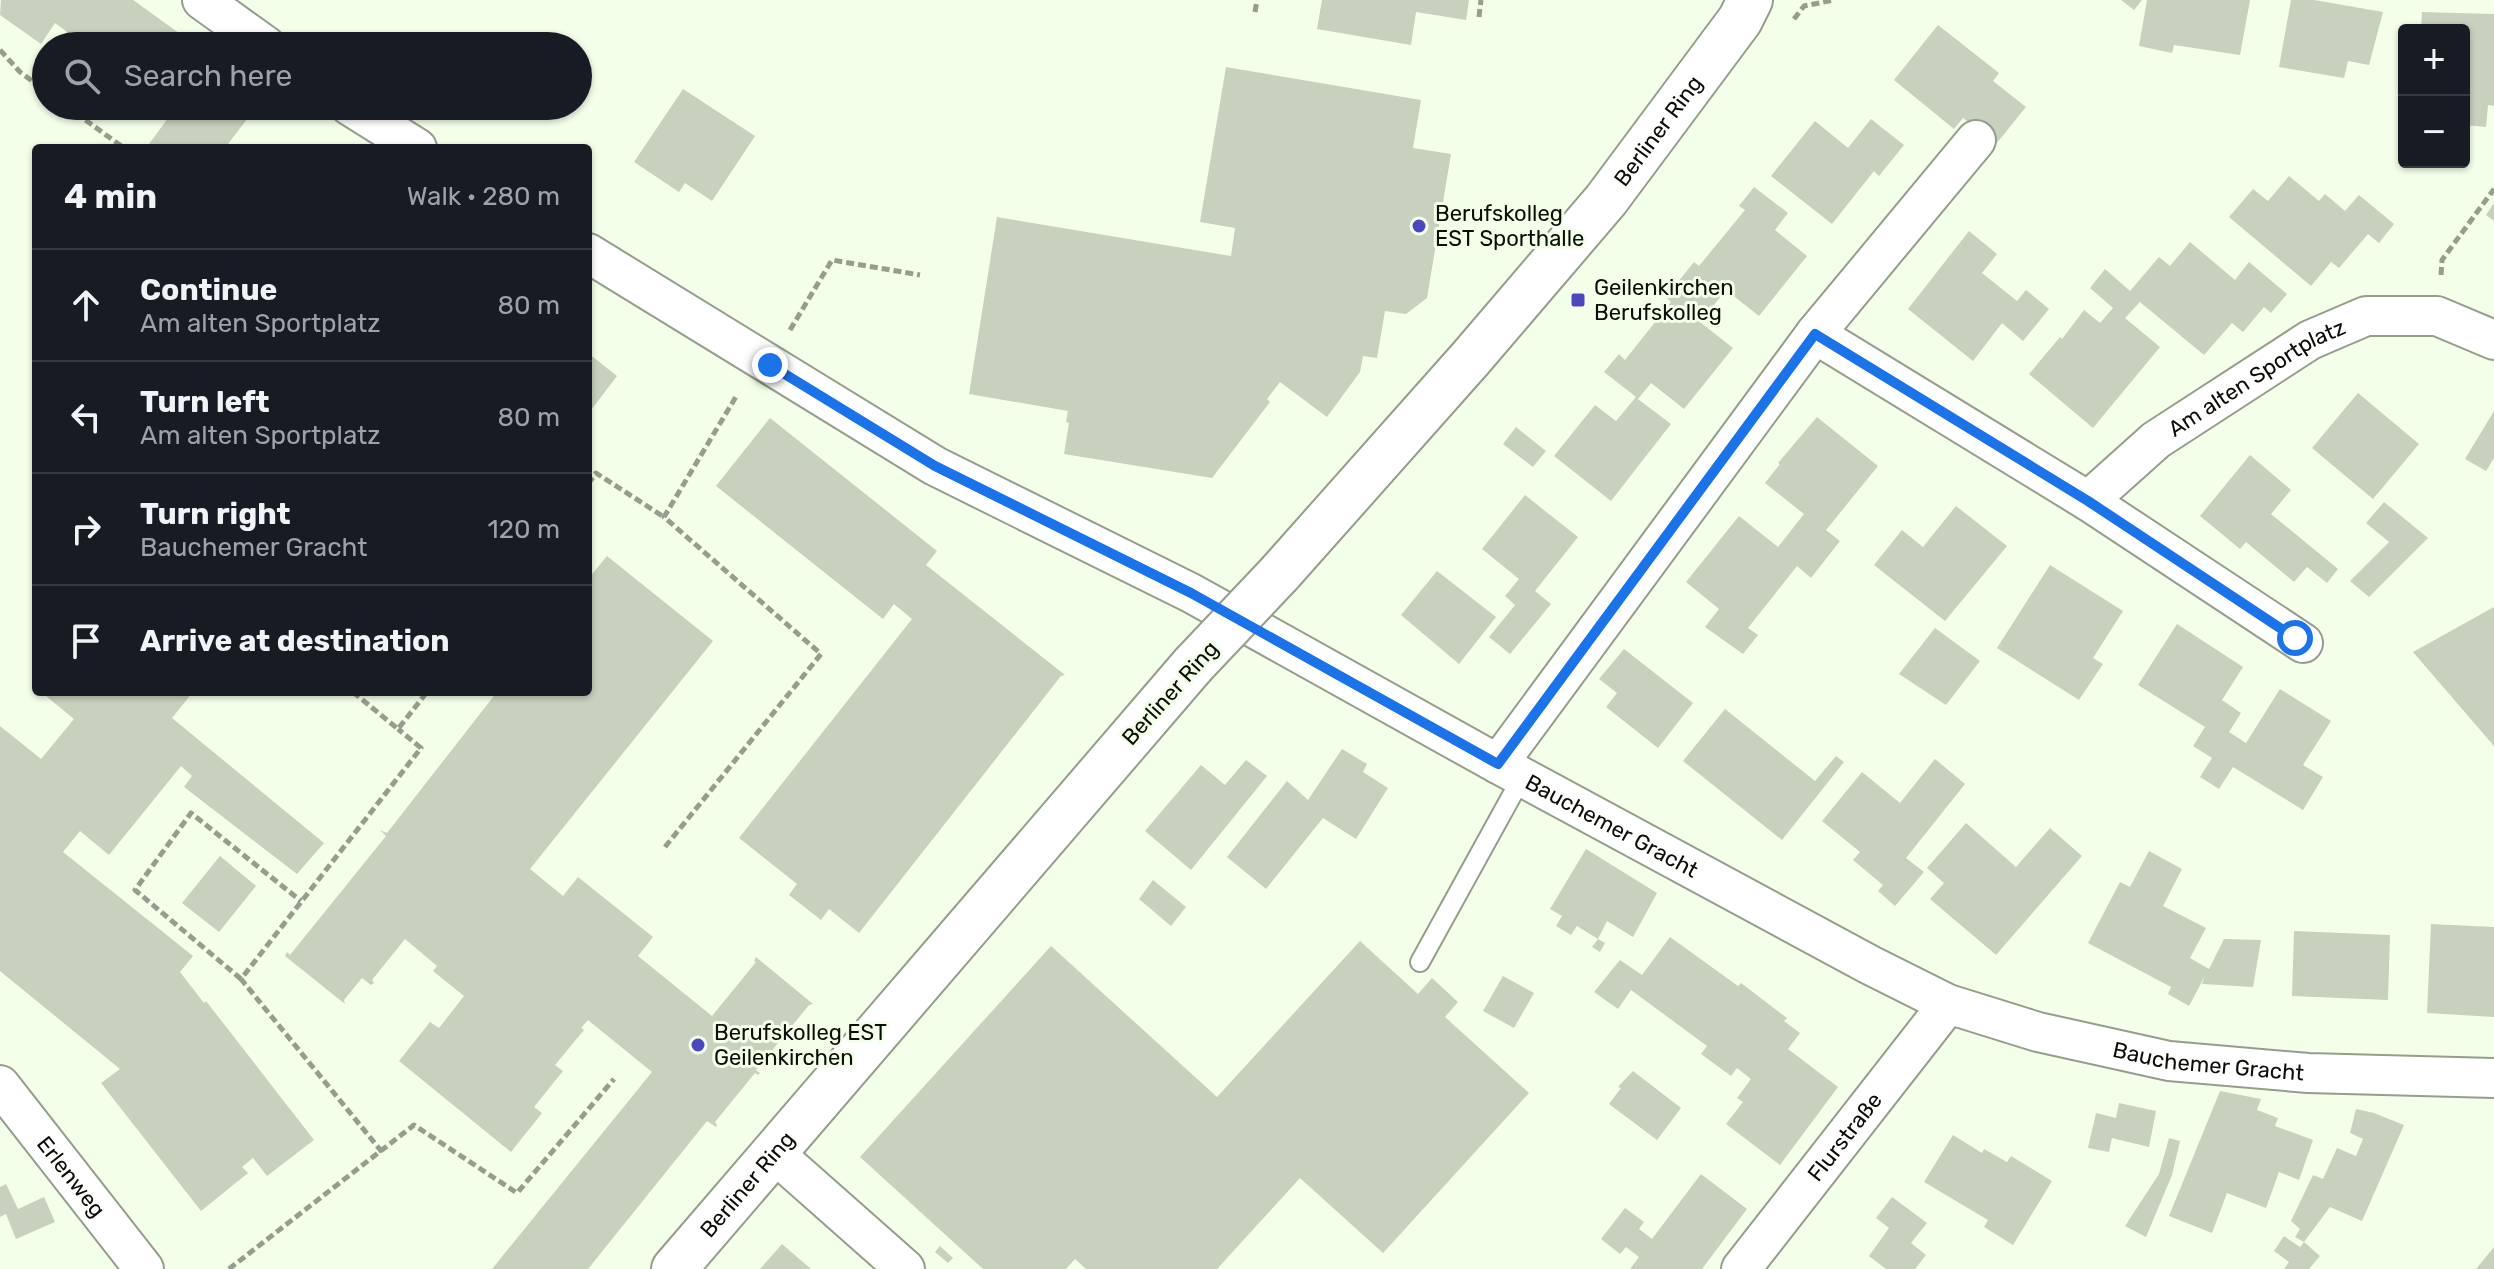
<!DOCTYPE html>
<html lang="en">
<head>
<meta charset="utf-8">
<style>
  body { margin:0; font-family:Rubik,sans-serif; background:#242831; color:#f1f3f6 }
  .controls { position:absolute; right:24px; top:24px; display:grid; overflow:hidden; border-radius:8px; box-shadow:0 2px 6px #0004 }
  .controls button { width:72px; height:72px; display:grid; place-items:center; padding:0; border:0; border-bottom:2px solid #363941; background:#171b24; color:#f1f3f6; font:40px sans-serif }
  .stop { position:absolute; width:24px; height:24px; margin:-18px; border:6px solid #1a73e8; border-radius:50%; background:#fff }
  .stop.end { background:#1a73e8; border-color:#fff; box-shadow:0 2px 8px #0008 }
  .list { margin:0; padding:0; list-style:none }
  h2 { display:flex; justify-content:space-between; align-items:center; height:104px; margin:0; padding:0 32px; font-size:34px }
  h2 small { font-size:26px; font-weight:400; color:#9ea1a6 }
  .list li { display:grid; grid-template-columns:52px 1fr auto; gap:24px; align-items:center; box-sizing:border-box; height:112px; padding:0 32px; border-top:2px solid #363941 }
  .list b { display:block; font-size:30px; white-space:nowrap }
  .list p { margin:0; font-size:26px; white-space:nowrap; color:#9ea1a6 }
  .list em { font-size:26px; font-style:normal; color:#9ea1a6 }
  .icon { flex:none; width:44px; height:44px; fill:none; stroke:currentColor; stroke-width:2; stroke-linecap:round; stroke-linejoin:round }
  .map { position:relative; flex:none; width:2494px; height:1269px; overflow:hidden }
  .search { position:absolute; background:#171b24; box-shadow:0 2px 6px #0004; left:32px; top:32px; width:560px; height:88px; display:flex; align-items:center; gap:20px; box-sizing:border-box; padding:0 28px; border-radius:44px; color:#9ea1a6; font-size:30px }
  .panel { position:absolute; background:#171b24; box-shadow:0 2px 6px #0004; left:32px; top:144px; width:560px; height:552px; border-radius:8px }
  .map>svg:first-child { display:block }
  .building { fill:#c7d1bd }
  .lines { fill:none; stroke-linecap:round; stroke-linejoin:round }
  .service-casing { stroke:#949e8b; stroke-width:22 }
  .minor-casing { stroke:#949e8b; stroke-width:42 }
  .secondary-casing { stroke:#949e8b; stroke-width:48 }
  .path { stroke:#959d8e; stroke-width:5; stroke-dasharray:8 4; stroke-linecap:butt }
  .service { stroke:#fff; stroke-width:18 }
  .minor { stroke:#fff; stroke-width:38 }
  .secondary { stroke:#fff; stroke-width:44 }
  .secondary-bridge-casing { stroke:#949e8b; stroke-width:48; stroke-linecap:butt }
  .secondary-bridge { stroke:#fff; stroke-width:44 }
  .route { stroke:#1a73e8; stroke-width:10 }
  .poi-dot { fill:#4d47bd; stroke:#f4ffea; stroke-width:3 }
  .labels { text-anchor:middle; dominant-baseline:central; stroke-width:6; stroke-linejoin:round; paint-order:stroke }
  .street-label { font-size:22px; fill:#0a0e07; stroke:#f4ffea }
  .poi-label { font-size:22px; fill:#0a0e07; stroke:#f4ffea; text-anchor:start }
</style>
</head>
<body>
<div class="map">
<svg width="2494" height="1269" viewBox="0 0 2494 1269">
  <rect width="100%" height="100%" fill="#f4ffea"/>
  <g class="building">
    <path d="M1 0H133L197 46H74L78 40 55 23 41 44 0 15Z"/>
    <path d="M1322 0H1469L1466 20 1416 12 1411 45 1317 29Z"/>
    <path d="M2121 0H2142L2134 10Z"/>
    <path d="M2147 0H2250L2240 55 2174 45 2172 53 2139 46Z"/>
    <path d="M2291 0H2314L2383 12 2369 65 2348 61 2344 78 2279 67Z"/>
    <path d="M2422 12 2494 14V106L2488 105 2486 127 2464 125V30H2421Z"/>
    <path d="M1938 25 1999 73 1993 81 2026 107 1996 144 1963 118 1954 129 1894 80Z"/>
    <path d="M1226 67 1421 100 1413 148 1451 154 1427 298 1406 314 1385 311 1377 358 1363 356 1360 372 1327 417 1280 382 1267 399 1270 402 1212 478 1064 454 1069 423 1066 422 1068 411 969 394 997 217 1231 256 1235 228 1200 222Z"/>
    <path d="M683 89 755 136 712 201 685 183 679 192 634 162Z"/>
    <path d="M177 106H257L225 148H146Z"/>
    <path d="M1871 119 1904 145 1879 176 1874 171 1832 224 1771 176 1815 121 1848 148Z"/>
    <path d="M2289 176 2319 201 2325 194 2345 211 2359 195 2394 224 2379 243 2368 234 2339 268 2331 262 2311 286 2229 217 2253 189 2268 201Z"/>
    <path d="M1754 187 1788 213 1775 230 1807 256 1759 316 1726 290 1700 322 1733 348 1684 409 1651 383 1638 399 1671 424 1611 501 1554 456 1595 405 1616 421 1636 397 1604 372 1619 354 1625 360 1671 302 1666 297 1694 262 1699 266 1745 210 1739 206Z"/>
    <path d="M2494 203V221L2486 215Z"/>
    <path d="M1969 231 1997 254 1982 273 2017 301 2026 290 2049 309 2023 341 2002 323 1973 361 1908 309Z"/>
    <path d="M2190 242 2235 280 2249 262 2287 294 2271 313 2264 307 2243 332 2232 323 2204 355 2140 302 2125 318 2160 347 2093 428 2029 374 2060 337 2062 339 2084 310 2100 323 2113 308 2090 288 2105 269 2130 291 2159 257 2170 266Z"/>
    <path d="M588 353 617 376 588 414Z"/>
    <path d="M2358 393 2419 444 2373 499 2312 448Z"/>
    <path d="M2494 411V458L2486 471 2465 459Z"/>
    <path d="M1817 417 1878 466 1826 530 1840 541 1811 578 1797 566 1748 628 1758 635 1743 654 1705 627 1719 609 1686 582 1739 516 1778 547 1804 514 1765 483 1780 464 1778 463Z"/>
    <path d="M770 418 937 551 926 565 1065 675 1061 676 859 933 829 909 821 920 789 895 797 884 739 838 912 619 894 604 883 619 716 486Z"/>
    <path d="M1516 427 1546 451 1533 467 1503 444Z"/>
    <path d="M2250 455 2291 490 2271 514 2338 569 2327 583 2307 567 2294 582 2246 542 2240 549 2200 516Z"/>
    <path d="M1525 495 1578 537 1535 591 1551 604 1510 654 1489 637 1515 605 1505 596 1519 579 1482 549Z"/>
    <path d="M2384 502 2428 538 2369 597 2350 581 2389 542 2366 523Z"/>
    <path d="M1956 506 2007 546 1945 621 1874 565 1902 530 1923 547Z"/>
    <path d="M607 556 713 641 530 869 563 896 578 877 653 937 638 956 712 1016 756 962 754 961 756 957 813 1004 809 1005 756 1070 760 1073 758 1075 755 1073 715 1122 717 1125 716 1127 707 1121 588 1269H492L652 1072 588 1020 581 1028 584 1030 555 1065 563 1071 534 1107 542 1113 511 1152 399 1061 430 1022 439 1028 464 996 433 971 437 966 405 939 372 980 374 983 371 985 362 978 344 1000 345 1004 285 956 287 952 290 955 386 836 380 830 387 833 497 692H588V579Z"/>
    <path d="M2050 565 2123 611 2093 658 2103 664 2079 700 1997 648Z"/>
    <path d="M1437 571 1496 617 1459 664 1401 615Z"/>
    <path d="M2494 607V746L2413 652Z"/>
    <path d="M2177 624 2243 667 2222 700 2241 713 2229 732 2246 743 2280 689 2331 721 2303 765 2323 777 2303 810 2233 767 2219 789 2200 777 2212 758 2193 746 2205 727 2138 685Z"/>
    <path d="M1935 628 1980 661 1946 705 1899 674Z"/>
    <path d="M1624 649 1693 703 1658 748 1606 707 1617 693 1599 679Z"/>
    <path d="M41 692H193L172 718 324 843 297 874 184 787 192 776 181 766 109 855 80 831 63 852 193 956 180 972 204 1003 206 1001 314 1140 267 1176 253 1158 242 1167 248 1173 201 1211 101 1083 120 1069 0 971V726L41 759 74 719Z"/>
    <path d="M1725 709 1815 781 1836 756 1844 762 1782 840 1683 761Z"/>
    <path d="M1342 749 1367 764 1363 772 1388 788 1356 839 1323 818 1266 889 1227 857 1287 781 1308 800Z"/>
    <path d="M1935 759 1965 784 1906 858 1924 872 1895 906 1878 891 1883 885 1853 860 1860 852 1822 821 1862 772 1900 803Z"/>
    <path d="M1246 760 1267 776 1191 870 1145 831 1201 765 1225 785Z"/>
    <path d="M1966 823 2016 867 2050 828 2082 856 1996 955 1930 899 1944 883 1927 868Z"/>
    <path d="M1586 849 1657 893 1633 937 1607 921 1598 939 1605 943 1600 952 1592 947 1598 939 1577 926 1571 935 1556 926 1562 916 1550 909Z"/>
    <path d="M2149 851 2182 869 2163 906 2206 928 2190 958 2209 969 2224 939 2261 940 2253 987 2202 984 2205 976 2189 1006 2168 994 2171 987 2088 943 2120 882 2130 887Z"/>
    <path d="M220 856 256 886 219 932 182 903Z"/>
    <path d="M1153 880 1186 907 1171 926 1139 899Z"/>
    <path d="M2431 924 2494 927V1017L2427 1013Z"/>
    <path d="M2294 931 2390 935 2388 1000 2292 996Z"/>
    <path d="M1670 937 1738 986 1741 983 1787 1018 1784 1021 1800 1033 1788 1049 1838 1087 1780 1165 1726 1124 1743 1102 1737 1098 1751 1079 1737 1068 1731 1076 1701 1054 1707 1046 1631 990 1618 1009 1594 992 1620 960 1642 975Z"/>
    <path d="M1360 941 1418 994 1432 978 1458 1002 1445 1017 1529 1093 1383 1253 1300 1178 1217 1269H1086L1075 1259 1066 1269H983L860 1157 1051 946 1217 1097Z"/>
    <path d="M1503 976 1534 993 1514 1028 1483 1011Z"/>
    <path d="M1633 1071 1681 1108 1657 1140 1609 1104 1621 1088 1618 1087Z"/>
    <path d="M2220 1091 2261 1099 2257 1110 2278 1118 2275 1126 2313 1140 2299 1180 2279 1172 2266 1208 2227 1193 2212 1233 2169 1216Z"/>
    <path d="M2119 1103 2156 1111 2149 1147 2112 1138 2109 1152 2088 1148 2096 1113 2116 1118Z"/>
    <path d="M2356 1109 2374 1113 2404 1125 2362 1221 2330 1207 2304 1242 2295 1237 2300 1229 2291 1221 2313 1175 2323 1179 2337 1148 2356 1156 2363 1139 2350 1133Z"/>
    <path d="M1953 1135 1982 1153 1984 1149 2007 1162 2011 1156 2052 1181 2013 1245 1984 1227 1988 1220 1924 1182Z"/>
    <path d="M2169 1138 2180 1141 2172 1175 2146 1237 2125 1226 2159 1174Z"/>
    <path d="M1701 1174 1747 1209 1702 1269H1630L1639 1257 1626 1247 1620 1254 1601 1239 1625 1208 1644 1222 1639 1229 1652 1239Z"/>
    <path d="M6 1184 18 1209 44 1197 55 1222 16 1239 6 1214 0 1217V1187Z"/>
    <path d="M1892 1197 1927 1223 1911 1243 1926 1255 1915 1269H1886L1869 1256 1889 1228 1876 1218Z"/>
    <path d="M2284 1236 2300 1247 2304 1242 2320 1256 2309 1269H2284L2289 1262 2274 1251Z"/>
    <path d="M782 1244 811 1269H760Z"/>
    <path d="M940 1246 953 1258 948 1263 935 1252Z"/>
    <path d="M2494 1247V1269H2476Z"/>
  </g>
  <g class="lines">
    <g class="service-casing">
      <path id="service" d="M1420 962 1522 777"/>
    </g>
    <g class="minor-casing">
      <g id="minor">
        <path d="M202 0 266 46"/>
        <path d="M350 106 417 148"/>
        <path id="s1" d="M588 253 935 466 1191 593 1498 764 1870 965 1948 1004 2038 1032 2169 1061 2308 1073 2494 1078"/>
        <path d="M1815 334 2088 501 2303 643"/>
        <path id="s2" d="M2088 501 2156 440 2310 340 2366 316H2437L2494 340"/>
        <path d="M1498 764 1815 334 1976 140"/>
        <path id="s3" d="M0 1085 144 1269"/>
        <path d="M775 1154 905 1269"/>
        <path id="s4" d="M1741 1269 1948 1004"/>
      </g>
    </g>
    <g class="secondary-casing">
      <g id="secondary">
        <path id="s5" d="M1280 573 1471 358 1606 200 1740 20 1750 0"/>
        <path id="s6" d="M674 1269 1193 665"/>
      </g>
    </g>
    <g class="path">
      <path d="M1255 12 1257 0"/>
      <path d="M1479 17 1481 0"/>
      <path d="M1794 19 1804 6 1834 0"/>
      <path d="M0 50 20 72 46 91"/>
      <path d="M66 106 124 148"/>
      <path d="M2441 275 2442 260 2494 189"/>
      <path d="M790 330 832 260 920 275"/>
      <path d="M588 484 596 473 664 517"/>
      <path d="M353 692 398 729 427 692"/>
      <path d="M665 847 821 654 664 517 737 395"/>
      <path d="M241 979 135 890 191 813 301 901"/>
      <path d="M382 1152 241 979 421 748 398 729"/>
      <path d="M229 1269 414 1125 517 1193 614 1079"/>
    </g>
    <use href="#service" class="service"/>
    <use href="#minor" class="minor"/>
    <use href="#secondary" class="secondary"/>
    <g class="secondary-bridge-casing">
      <path id="secondary-bridge" d="M1193 665 1280 573"/>
    </g>
    <use href="#secondary-bridge" class="secondary-bridge"/>
  </g>
  <g class="lines">
    <path class="route" d="M770 365 935 466 1191 593 1498 764 1815 334 2088 501 2295 638"/>
  </g>
  <g class="poi-dot">
    <circle cx="1419" cy="226" r="8"/>
    <rect x="1570" y="292" width="16" height="16" rx="4"/>
    <circle cx="698" cy="1045" r="8"/>
  </g>
  <g class="labels">
    <g class="street-label">
      <text stroke="none"><textPath href="#s5" startOffset="582">Berliner Ring</textPath></text>
      <text stroke="none"><textPath href="#s2" startOffset="210">Am alten Sportplatz</textPath></text>
      <text transform="translate(1170 693) rotate(-48)">Berliner Ring</text>
      <text stroke="none"><textPath href="#s1" startOffset="1174">Bauchemer Gracht</textPath></text>
      <text stroke="none"><textPath href="#s1" startOffset="1822">Bauchemer Gracht</textPath></text>
      <text stroke="none"><textPath href="#s4" startOffset="168">Flurstraße</textPath></text>
      <text stroke="none"><textPath href="#s3" startOffset="116">Erlenweg</textPath></text>
      <text stroke="none"><textPath href="#s6" startOffset="112">Berliner Ring</textPath></text>
    </g>
    <g class="poi-label">
      <text x="1435" y="213">Berufskolleg<tspan x="1435" dy="25">EST Sporthalle</tspan></text>
      <text x="1594" y="287">Geilenkirchen<tspan x="1594" dy="25">Berufskolleg</tspan></text>
      <text x="714" y="1032">Berufskolleg EST<tspan x="714" dy="25">Geilenkirchen</tspan></text>
    </g>
  </g>
</svg>
<div class="controls">
<button>+</button>
<button>−</button>
</div>
<div class="stop" style="left:2295px;top:638px"></div>
<div class="stop end" style="left:770px;top:365px"></div>
<div class="search"><svg class="icon" aria-label="search" viewBox="0 0 24 24"><circle cx="10" cy="10" r="6"/><path d="M15 15l6 6"/></svg>Search here</div>
<section class="panel">
<h2>4 min<small>Walk · 280 m</small></h2>
<ul class="list">
<li><svg class="icon" aria-label="ahead" viewBox="0 0 24 24"><path d="M12 20V5M6 11l6-6 6 6"/></svg><div><b>Continue</b><p>Am alten Sportplatz</p></div><em>80 m</em></li>
<li><svg class="icon" aria-label="left" viewBox="0 0 24 24"><path d="M17 20v-9H6M10 6l-5 5 5 5"/></svg><div><b>Turn left</b><p>Am alten Sportplatz</p></div><em>80 m</em></li>
<li><svg class="icon" aria-label="right" viewBox="0 0 24 24"><path d="M7 20v-9h11M14 6l5 5-5 5"/></svg><div><b>Turn right</b><p>Bauchemer Gracht</p></div><em>120 m</em></li>
<li><svg class="icon" aria-label="arrive" viewBox="0 0 24 24"><path d="M6 21V4h12l-3 4 3 4H6"/></svg><div><b>Arrive at destination</b></div></li>
</ul>
</section>
</div>
</body>
</html>
